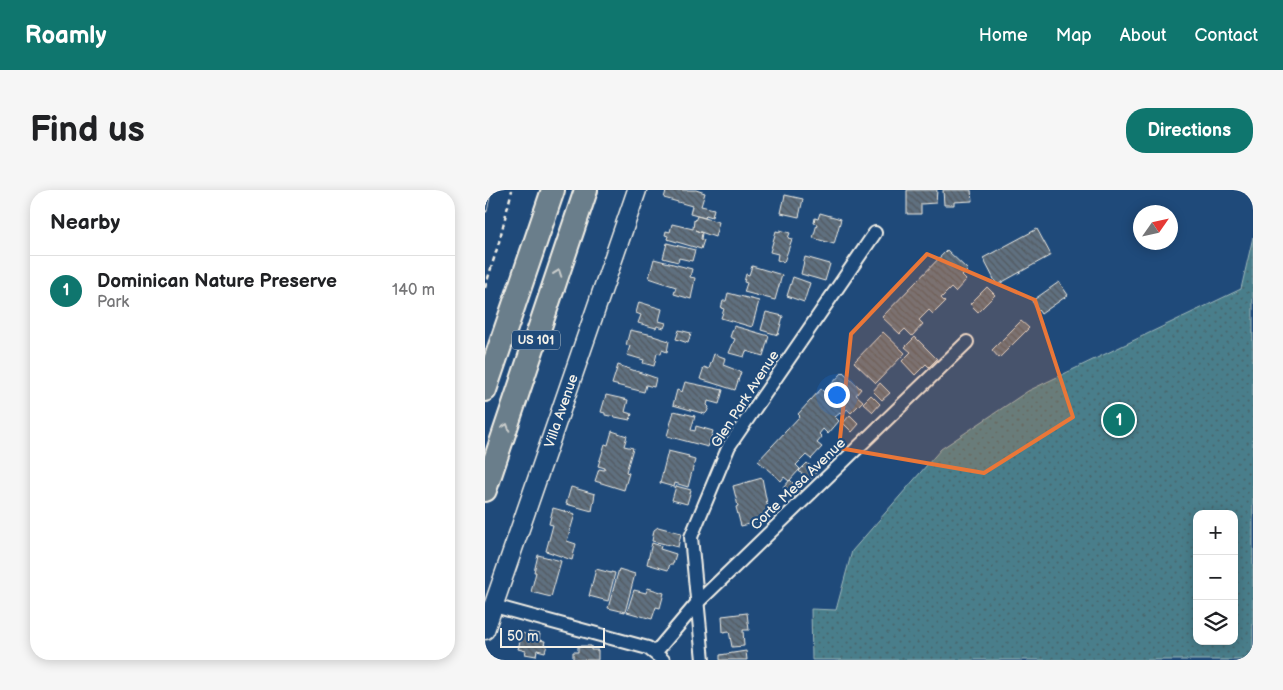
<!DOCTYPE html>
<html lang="en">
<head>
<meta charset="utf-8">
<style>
  body { margin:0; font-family:"Balsamiq Sans",sans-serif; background:#f6f6f6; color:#202124 }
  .controls { position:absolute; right:15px; bottom:15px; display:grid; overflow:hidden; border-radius:10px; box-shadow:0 2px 12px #0003 }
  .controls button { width:45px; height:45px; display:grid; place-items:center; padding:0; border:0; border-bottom:1px solid #e0e0e0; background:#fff; color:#202124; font:25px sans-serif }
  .compass { position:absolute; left:648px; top:15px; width:45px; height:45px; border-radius:50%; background:#fff; box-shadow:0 2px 12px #0003; rotate:56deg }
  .scale { position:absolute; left:15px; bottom:12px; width:105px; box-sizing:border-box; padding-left:5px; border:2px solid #f4f1e8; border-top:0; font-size:14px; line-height:18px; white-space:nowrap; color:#f4f1e8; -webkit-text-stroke:4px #1f4a7a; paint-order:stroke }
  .you { position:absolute; left:351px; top:204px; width:18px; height:18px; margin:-12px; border:4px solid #fff; border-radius:50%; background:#1a73e8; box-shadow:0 0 0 8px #1a73e833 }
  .badge { display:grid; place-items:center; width:32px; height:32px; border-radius:50%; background:#0f766e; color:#fff; font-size:16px; font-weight:700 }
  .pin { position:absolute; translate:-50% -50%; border:2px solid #fff; box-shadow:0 1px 5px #0006 }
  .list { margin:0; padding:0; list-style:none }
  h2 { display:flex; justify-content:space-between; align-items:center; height:65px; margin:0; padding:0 20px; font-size:21px }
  h2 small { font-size:16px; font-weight:400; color:#757577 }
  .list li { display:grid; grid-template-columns:32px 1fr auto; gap:15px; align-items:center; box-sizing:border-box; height:70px; padding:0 20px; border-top:1px solid #e0e0e0 }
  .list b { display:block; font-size:19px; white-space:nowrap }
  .list p { margin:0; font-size:16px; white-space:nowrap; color:#757577 }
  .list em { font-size:16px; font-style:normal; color:#757577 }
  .icon { flex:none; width:28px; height:28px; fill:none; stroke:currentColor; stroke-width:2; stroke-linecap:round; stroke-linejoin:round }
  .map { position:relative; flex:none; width:768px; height:470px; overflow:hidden; border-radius:20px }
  header { display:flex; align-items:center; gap:30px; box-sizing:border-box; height:70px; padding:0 25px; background:#0f766e; color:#fff }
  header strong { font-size:24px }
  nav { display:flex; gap:28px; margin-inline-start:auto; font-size:18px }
  .intro { display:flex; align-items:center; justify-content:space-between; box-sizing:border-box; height:120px; padding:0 30px }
  h1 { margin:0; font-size:35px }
  .button { padding:12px 22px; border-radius:20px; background:#0f766e; color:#fff; font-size:18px; font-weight:700 }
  main { display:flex; gap:30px; padding:0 30px }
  aside { flex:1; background:#fff; border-radius:20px; box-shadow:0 2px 12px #0003 }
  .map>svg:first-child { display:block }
  .park { fill:url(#park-dots); stroke:#9fb8ba; fill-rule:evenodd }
  .building { fill:url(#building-back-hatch); stroke:#f4f1e8 }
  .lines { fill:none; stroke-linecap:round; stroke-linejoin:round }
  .street-casing { stroke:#f4f1e8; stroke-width:16 }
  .secondary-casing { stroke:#f4f1e8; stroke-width:21 }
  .highway-casing { stroke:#f4f1e8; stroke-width:26 }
  .path { stroke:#f4f1e8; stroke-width:2.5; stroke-dasharray:5 4; stroke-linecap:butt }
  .street { stroke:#1f4a7a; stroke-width:12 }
  .secondary { stroke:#1f4a7a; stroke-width:18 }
  .highway { stroke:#6b7e8b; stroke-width:22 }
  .rail-casing { stroke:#f4f1e8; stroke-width:5.5 }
  .rail { stroke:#1f4a7a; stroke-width:4; stroke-dasharray:11; stroke-linecap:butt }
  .oneway { stroke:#cbcecc }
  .marked { fill:#ea7738; fill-opacity:0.2; stroke:#ea7738; stroke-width:4; stroke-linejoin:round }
  .labels { text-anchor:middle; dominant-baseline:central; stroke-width:4.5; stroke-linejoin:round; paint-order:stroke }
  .shield { fill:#1f4a7a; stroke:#b4bfc7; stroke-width:1 }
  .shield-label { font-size:12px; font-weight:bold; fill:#f4f1e8 }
  .street-label { font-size:14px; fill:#f4f1e8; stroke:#1f4a7a }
</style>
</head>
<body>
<header>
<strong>Roamly</strong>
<nav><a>Home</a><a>Map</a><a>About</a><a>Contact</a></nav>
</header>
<div class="intro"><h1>Find us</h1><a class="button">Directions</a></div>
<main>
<aside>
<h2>Nearby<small></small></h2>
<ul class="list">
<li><span class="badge">1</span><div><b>Dominican Nature Preserve</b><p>Park</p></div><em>140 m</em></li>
</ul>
</aside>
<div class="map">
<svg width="768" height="470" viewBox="0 0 768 470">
  <defs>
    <pattern id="park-dots" width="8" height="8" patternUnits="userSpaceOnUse" patternTransform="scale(1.25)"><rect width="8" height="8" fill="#4a7e8b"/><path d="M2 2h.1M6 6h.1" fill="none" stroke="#4a666c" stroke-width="1.8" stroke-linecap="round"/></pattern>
    <pattern id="building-back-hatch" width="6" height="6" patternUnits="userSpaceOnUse" patternTransform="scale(1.25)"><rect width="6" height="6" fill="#5f6f7f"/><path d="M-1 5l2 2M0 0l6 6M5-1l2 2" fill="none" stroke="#535a60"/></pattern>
  </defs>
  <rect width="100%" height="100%" fill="#1f4a7a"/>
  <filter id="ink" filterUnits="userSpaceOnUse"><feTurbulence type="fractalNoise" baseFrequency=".02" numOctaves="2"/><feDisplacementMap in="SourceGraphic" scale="10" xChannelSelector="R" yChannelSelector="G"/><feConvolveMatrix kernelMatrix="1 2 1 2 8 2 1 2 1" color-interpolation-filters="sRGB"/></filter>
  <g filter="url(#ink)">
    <path class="park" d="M768 47V470H327L326 419 351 420 367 361 456 259 543 201 756 99ZM712 324H749V451H712Z"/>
    <g class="building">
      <path d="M179 0H211L220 3 216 16 229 19 227 27 221 25 220 28 205 24 207 16 179 8 181 1Z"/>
      <path d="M422 0H452L451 13 436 14V24H422Z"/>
      <path d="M458 0H486L487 11 469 12V15H459Z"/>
      <path d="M300 5 318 9 314 27 296 23Z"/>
      <path d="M335 23 356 29 349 54 328 48 332 34 329 33 330 28 333 29Z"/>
      <path d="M212 26 234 32 230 47 210 40 217 43 216 49 219 50 216 59 182 49 183 46 180 45 181 41 185 42 187 34 208 39 209 30 210 31Z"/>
      <path d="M552 39 566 65 512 95 498 68Z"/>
      <path d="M295 40 305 43 303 48 307 49 299 72 292 70 293 64 285 62 291 41 295 42Z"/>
      <path d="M182 53 210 60 207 71 194 68 193 72 178 68Z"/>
      <path d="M462 60 483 80 477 86 481 90 470 102 466 98 456 108 460 112 448 124 444 120 434 130 438 134 427 146 420 139 415 144 397 127Z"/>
      <path d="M320 67 345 74 340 91 316 84Z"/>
      <path d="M169 69 207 79 205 87 210 88 206 109 189 104 191 97 164 88Z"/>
      <path d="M267 76 297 85 290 110 259 102 262 93 259 92 261 84 264 85Z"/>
      <path d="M308 87 325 93 319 112 302 106Z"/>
      <path d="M574 92 583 105 556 124 547 111Z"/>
      <path d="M502 97 510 105 493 122 485 114Z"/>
      <path d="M243 103 274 111 267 137 236 128 239 119 236 118 238 111H241Z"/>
      <path d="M154 112 177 119 174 131 181 133 179 138 172 136 171 138 153 133 156 125 151 123Z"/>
      <path d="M281 122 298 126 293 145 276 140Z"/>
      <path d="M536 131 544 138 514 168 507 160Z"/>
      <path d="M249 136 284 146 278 166 261 161 259 167 244 163 250 149 245 147Z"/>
      <path d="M145 140 168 145V146L184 151 182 162 177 160 176 164 172 163 169 176 158 173 159 170 142 165 145 156 141 155Z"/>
      <path d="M194 140 206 143 203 153 191 149Z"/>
      <path d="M398 142 420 163 391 193 369 172Z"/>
      <path d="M430 147 452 169 444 177 441 174 430 185 417 171 426 162 420 157Z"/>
      <path d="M229 164 240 168 238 175 256 182 250 200 215 189 219 177 224 179Z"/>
      <path d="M133 175 171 188 169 197 161 195 159 202 127 194Z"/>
      <path d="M358 182 376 199 371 205 378 211 366 223 362 219 357 225 355 223 350 227 354 231 343 244 338 239 334 244 337 247 332 253 337 257 326 269 321 265 311 275 315 279 304 291 299 287 296 291 273 271 315 226 313 224 336 199 339 202Z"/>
      <path d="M200 192 238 200 234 214 223 211 222 215 224 217 222 222 220 224 188 215 192 200 197 202Z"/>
      <path d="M395 193 405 203 397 210 388 201Z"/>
      <path d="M121 205 143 210 140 222 147 224 145 230 120 225V223L116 222Z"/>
      <path d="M386 205 395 214 388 222 378 213Z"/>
      <path d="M189 221 210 226 206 240 210 241 211 236 228 241 223 257 182 246Z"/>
      <path d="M365 225 374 234 367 242 358 233Z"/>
      <path d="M127 241 142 246 139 256 148 258 141 282 144 283 139 300 110 291 114 279 119 280 120 278 113 276 120 254 123 255Z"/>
      <path d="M183 261 204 266 203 268 210 270 203 297 190 293 189 297 175 293Z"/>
      <path d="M322 273 332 282 323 291 314 281Z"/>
      <path d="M277 288 285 329 256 336 251 317 253 316 248 296Z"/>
      <path d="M305 290 316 301 308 308 298 298Z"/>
      <path d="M191 296 206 300 202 314 187 310Z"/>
      <path d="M86 297 110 304 107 321 81 314Z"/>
      <path d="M68 318 90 324 82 351 91 354 87 370 61 361 68 335 64 334Z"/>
      <path d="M173 337 196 343 193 357 167 351 169 340Z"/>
      <path d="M167 353 176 356 175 359 191 364 188 374H185L183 380 162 374Z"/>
      <path d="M53 365 76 371 66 407 46 402 51 382H49Z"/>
      <path d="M111 379 126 383V382L130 383 123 411 104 406Z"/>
      <path d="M134 379 150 384 140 422 123 418Z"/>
      <path d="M163 398 179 403 175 418 171 417 167 429 142 422 149 400 161 403Z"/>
      <path d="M262 423 264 440H258L259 456 247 457 244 441 238 442 237 426Z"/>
      <path d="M43 442 55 444 54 450 60 451 59 455H62L60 462 52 460 51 466 40 464 41 461 33 459 37 443 43 445Z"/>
      <path d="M93 456H106V460H113V470H88V462H93Z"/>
      <path d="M261 461 262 470H235V465Z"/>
    </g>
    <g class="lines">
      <g class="street-casing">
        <g id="street">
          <path d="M9 416 163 458 178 470"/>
          <path d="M170 463 213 412 482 152"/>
          <path d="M218 470 206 347 244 256 390 43"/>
        </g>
      </g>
      <g class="secondary-casing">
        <g id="secondary">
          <path id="s1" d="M0 440 152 0"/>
        </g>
      </g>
      <g class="highway-casing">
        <g id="highway">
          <path d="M0 200 68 0"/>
          <path d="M0 300 101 0"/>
        </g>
      </g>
      <path class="path" d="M0 98 14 52 27 0"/>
      <use href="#street" class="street"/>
      <use href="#secondary" class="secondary"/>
      <use href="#highway" class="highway"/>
      <g class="rail-casing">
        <path id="rail" d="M0 20 4 0"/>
      </g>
      <use href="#rail" class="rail"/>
    </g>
    <defs><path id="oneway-chevron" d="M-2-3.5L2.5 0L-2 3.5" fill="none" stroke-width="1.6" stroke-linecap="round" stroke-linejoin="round" transform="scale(1.25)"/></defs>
    <g class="oneway">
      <use href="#oneway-chevron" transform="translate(73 83) rotate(-71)"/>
      <use href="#oneway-chevron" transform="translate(21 237) rotate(-71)"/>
    </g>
  </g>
  <path class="marked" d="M442 64 550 110 588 227 499 283 354 258 366 144Z"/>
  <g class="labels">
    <rect class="shield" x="27" y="140.5" width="48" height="19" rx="4"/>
    <g class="shield-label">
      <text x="51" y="150">US 101</text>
    </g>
    <g class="street-label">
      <text transform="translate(260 209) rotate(-57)">Glen Park Avenue</text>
      <text stroke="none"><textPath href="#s1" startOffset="232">Villa Avenue</textPath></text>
      <text transform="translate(313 294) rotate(-44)">Corte Mesa Avenue</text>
    </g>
  </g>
</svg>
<div class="controls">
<button>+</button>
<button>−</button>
<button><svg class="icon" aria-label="layers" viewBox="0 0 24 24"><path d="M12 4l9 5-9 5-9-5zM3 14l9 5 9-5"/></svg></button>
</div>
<svg class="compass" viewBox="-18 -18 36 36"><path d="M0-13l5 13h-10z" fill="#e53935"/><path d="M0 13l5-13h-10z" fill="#757577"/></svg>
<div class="scale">50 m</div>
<div class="you"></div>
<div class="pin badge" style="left:634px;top:230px">1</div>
</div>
</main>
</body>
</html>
